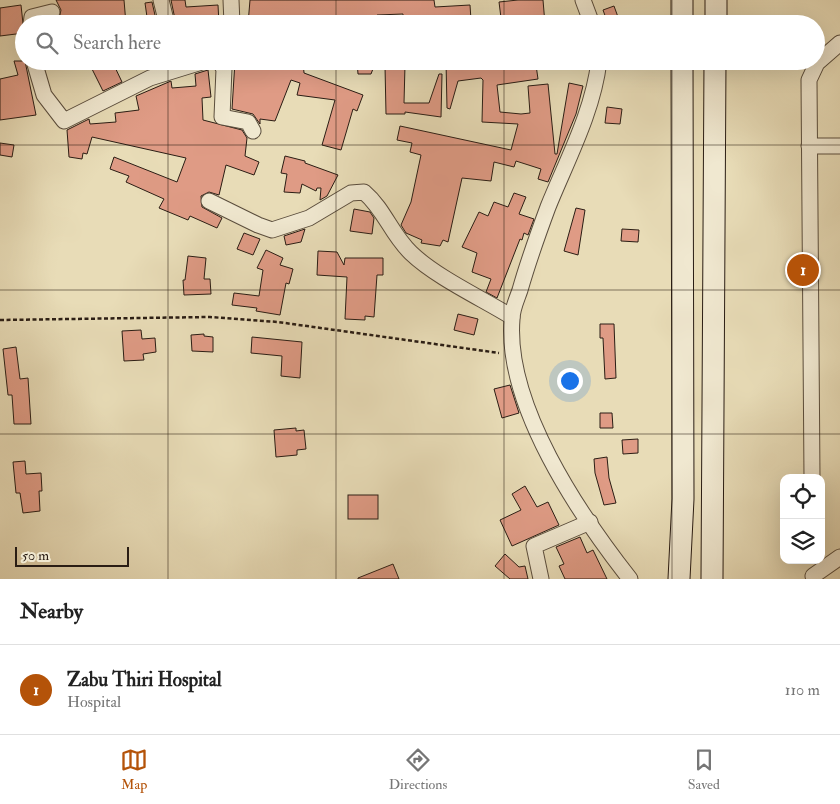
<!DOCTYPE html>
<html lang="en">
<head>
<meta charset="utf-8">
<style>
  body { margin:0; font-family:"IM FELL Double Pica",serif; background:#f2f2f2; color:#222 }
  .controls { position:absolute; right:15px; bottom:15px; display:grid; overflow:hidden; border-radius:10px; box-shadow:0 5px 20px #0002 }
  .controls button { width:45px; height:45px; display:grid; place-items:center; padding:0; border:0; border-bottom:1px solid #e0e0e0; background:#fff; color:#222; font:25px sans-serif }
  .scale { position:absolute; left:15px; bottom:12px; width:114px; box-sizing:border-box; padding-left:5px; border:2px solid #2a1d14; border-top:0; font-size:14px; line-height:18px; white-space:nowrap; color:#2a1d14; -webkit-text-stroke:4px #f0e8d0; paint-order:stroke }
  .you { position:absolute; left:569px; top:380px; width:18px; height:18px; margin:-12px; border:4px solid #fff; border-radius:50%; background:#1a73e8; box-shadow:0 0 0 8px #1a73e833 }
  .badge { display:grid; place-items:center; width:32px; height:32px; border-radius:50%; background:#b45309; color:#fff; font-size:16px; font-weight:700 }
  .pin { position:absolute; translate:-50% -50%; border:2px solid #fff; box-shadow:0 1px 5px #0006 }
  .list { margin:0; padding:0; list-style:none }
  h2 { display:flex; justify-content:space-between; align-items:center; height:65px; margin:0; padding:0 20px; font-size:21px }
  h2 small { font-size:16px; font-weight:400; color:#767676 }
  .list li { display:grid; grid-template-columns:32px 1fr auto; gap:15px; align-items:center; box-sizing:border-box; height:90px; padding:0 20px; border-top:1px solid #e0e0e0 }
  .list b { display:block; font-size:19px; white-space:nowrap }
  .list p { margin:0; font-size:16px; white-space:nowrap; color:#767676 }
  .list em { font-size:16px; font-style:normal; color:#767676 }
  .icon { flex:none; width:28px; height:28px; fill:none; stroke:currentColor; stroke-width:2; stroke-linecap:round; stroke-linejoin:round }
  .map { position:relative; flex:none; width:840px; height:579px; overflow:hidden }
  .search { position:absolute; background:#fff; box-shadow:0 5px 20px #0002; left:15px; right:15px; top:15px; height:55px; display:flex; align-items:center; gap:12px; box-sizing:border-box; padding:0 18px; border-radius:28px; color:#767676; font-size:19px }
  .sheet { height:155px; background:#fff }
  nav { display:flex; justify-content:space-around; align-items:center; box-sizing:border-box; height:70px; border-top:1px solid #e0e0e0; background:#fff; font-size:14px; color:#767676 }
  nav a { display:grid; justify-items:center; gap:2px }
  nav .on { color:#b45309 }
  .map>svg:first-child { display:block }
  .building { fill:#df9b85; stroke:#2a1d14 }
  .lines { fill:none; stroke-linecap:round; stroke-linejoin:round }
  .minor-casing { stroke:#5a4d3d; stroke-width:17 }
  .secondary-casing { stroke:#2a1d14; stroke-width:23 }
  .path { stroke:#2a1d14; stroke-width:2.5; stroke-dasharray:4 2.5; stroke-linecap:butt }
  .minor { stroke:#f0e8d0; stroke-width:15 }
  .secondary { stroke:#f0e8d0; stroke-width:21 }
  .grid { fill:none; stroke:#2a1d14; stroke-width:1; stroke-opacity:0.55 }
</style>
</head>
<body>
<div class="map">
<svg width="840" height="579" viewBox="0 0 840 579">
  <rect width="100%" height="100%" fill="#e8dcb7"/>
  <filter id="stains"><feTurbulence type="fractalNoise" baseFrequency=".004" numOctaves="4"/><feColorMatrix values="0 0 0 0 .2 0 0 0 0 .09 0 0 0 0 .02 0 0 0 .5 -.17"/></filter>
  <radialGradient id="worn" r=".72"><stop offset=".6" stop-color="#630" stop-opacity="0"/><stop offset="1" stop-color="#630" stop-opacity=".3"/></radialGradient>
  <g class="building">
    <path d="M56 0H124L126 24H109V18L78 20V24H58L61 10Z"/>
    <path d="M171 0H185L186 7 218 5 219 24H176Z"/>
    <path d="M250 0H434L435 7 470 5 471 20 447 22 448 24H403V14L377 15 378 17 342 18V23L313 24V19L283 16 282 24H248Z"/>
    <path d="M518 0H543L545 24H534L533 16 501 18 499 2Z"/>
    <path d="M152 2 157 24H148L145 3Z"/>
    <path d="M21 5 24 33 0 36V8Z"/>
    <path d="M614 6 618 17 607 21 603 10Z"/>
    <path d="M14 61H25L36 115 0 120V79L18 75Z"/>
    <path d="M88 61H112L122 82 103 91Z"/>
    <path d="M152 61H165V64L153 67Z"/>
    <path d="M235 61H303L304 73 363 95 357 111 353 109 341 150 322 145 335 100 297 95 300 83 291 80 275 121 260 119V124L253 114 232 109Z"/>
    <path d="M357 61H376L371 74H358Z"/>
    <path d="M446 61H458V65L532 61 533 65H536L538 79 497 85 500 112 521 114 530 113 528 86 548 84 555 154H557L569 83 583 86 576 114 548 182 538 179 541 169 516 161 514 167 494 162 491 181 462 178 448 242 443 240 440 246 421 243 422 240 406 233 401 225 411 202 421 155 410 152 412 143 397 140 400 126 511 150 518 124 482 122 483 80 481 78 458 81 450 109 447 108Z"/>
    <path d="M405 65 404 103H429L439 74H442L441 117 405 112V114H386L385 66Z"/>
    <path d="M208 70 211 97 202 98 203 120 242 130 247 138 245 156 259 162 254 175 226 165 219 195 209 192 201 196 202 207 222 218 217 228 190 216 188 220 159 208 164 199 126 182 129 176 110 169 114 157 177 182 186 158 92 137 87 154 83 153 82 159 69 157 67 130 89 119 90 124 116 122 115 113 139 110 136 96 171 81 172 88 196 86 195 74Z"/>
    <path d="M607 107 622 109 620 124 605 123Z"/>
    <path d="M0 143 14 145 12 157 0 155Z"/>
    <path d="M285 156 305 161V163L338 175 327 196 320 200 321 188H317L316 191 302 184 300 193 284 192 287 174 281 173Z"/>
    <path d="M514 193 526 197 519 214 534 219 528 235 524 233 522 240 520 239 497 298 486 292 491 279 472 272 477 253 462 247 479 212 488 216 494 202 508 207Z"/>
    <path d="M576 208 585 210 578 255 564 251Z"/>
    <path d="M354 209 370 212 374 218 372 234 350 231Z"/>
    <path d="M305 229 301 242 286 245 284 236Z"/>
    <path d="M622 229 639 230 638 242 621 241Z"/>
    <path d="M244 233 260 239 253 255 237 249Z"/>
    <path d="M266 250 283 258 280 265 293 269 289 284 286 283 280 315 256 311 257 308 232 305 234 293 259 296 263 270 257 268Z"/>
    <path d="M318 251 337 252 344 265 345 258H383V275H377L374 317 365 316V320L345 319 347 277 317 275Z"/>
    <path d="M188 256 206 258 204 279H210L211 294 184 295 183 280H185Z"/>
    <path d="M458 314 478 319 474 335 454 330Z"/>
    <path d="M600 324H614L616 378 605 379 603 338H600Z"/>
    <path d="M141 330 142 339 155 338 156 352 143 354 144 360 124 361 122 331Z"/>
    <path d="M204 334V336L213 337V352L192 351 191 335Z"/>
    <path d="M252 337 302 342 300 378 281 376 282 356 251 353Z"/>
    <path d="M16 347 20 379 28 378 31 424H14L12 395H8L3 349Z"/>
    <path d="M510 385 519 413 502 418 494 389Z"/>
    <path d="M600 413H612L613 428H600Z"/>
    <path d="M296 428V431L304 430 306 449 297 450V455L276 457 274 430Z"/>
    <path d="M638 439V453L623 454 622 440Z"/>
    <path d="M607 457 609 478 616 503 604 505 595 473 594 459Z"/>
    <path d="M25 461 26 474 41 473 42 491H39L40 511 23 513 20 493H16L13 462Z"/>
    <path d="M525 486 537 507 548 502 559 525 512 546 500 520 521 510 512 494Z"/>
    <rect x="348" y="495" width="30" height="24"/>
    <path d="M580 537 587 553 593 550 607 579H565L559 566 564 564 556 547Z"/>
    <path d="M505 554 519 567 525 566 528 579H510L495 566Z"/>
    <path d="M393 564 399 579H358V578Z"/>
  </g>
  <g class="lines">
    <g class="minor-casing">
      <g id="minor">
        <path d="M161 0 167 24"/>
        <path d="M231 0 232 24"/>
        <path d="M583 0 592 24"/>
        <path d="M31 24 32 17 52 12"/>
        <path d="M34 61 44 95 64 121 150 78 205 61"/>
        <path d="M219 61 224 69 222 117 248 122 253 131"/>
        <path d="M599 61C593 112 567 160 548 207 538 234 528 262 520 290 517 299 512 309 512 319 505 405 579 514 630 579"/>
        <path d="M809 146H840"/>
        <path d="M209 201 258 225 272 230 309 218 351 193 364 192C385 210 391 234 411 253 436 277 481 298 512 317"/>
        <path d="M812 478 809 80 817 63 840 43"/>
        <path d="M813 576 840 557"/>
        <path d="M541 579 534 546 590 522"/>
      </g>
    </g>
    <g class="secondary-casing">
      <g id="secondary">
        <path d="M682 24V0"/>
        <path d="M716 24V0"/>
        <path d="M679 579 683 499 682 61"/>
        <path d="M712 579 715 61"/>
      </g>
    </g>
    <path class="path" d="M0 320 210 317 278 322 499 353"/>
    <use href="#minor" class="minor"/>
    <use href="#secondary" class="secondary"/>
  </g>
  <path class="grid" d="M168 0V24M336 0V24M504 0V24M672 0V24M168 61V579M336 61V579M504 61V579M672 61V579M0 145H840M0 290H840M0 434H840"/>
  <rect width="100%" height="100%" filter="url(#stains)"/>
  <rect width="100%" height="100%" fill="url(#worn)"/>
</svg>
<div class="controls">
<button><svg class="icon" aria-label="locate" viewBox="0 0 24 24"><circle cx="12" cy="12" r="6"/><path d="M12 2v4M12 18v4M2 12h4M18 12h4"/></svg></button>
<button><svg class="icon" aria-label="layers" viewBox="0 0 24 24"><path d="M12 4l9 5-9 5-9-5zM3 14l9 5 9-5"/></svg></button>
</div>
<div class="scale">50 m</div>
<div class="you"></div>
<div class="pin badge" style="left:803px;top:270px">1</div>
<div class="search"><svg class="icon" aria-label="search" viewBox="0 0 24 24"><circle cx="10" cy="10" r="6"/><path d="M15 15l6 6"/></svg>Search here</div>
</div>
<section class="sheet">
<h2>Nearby<small></small></h2>
<ul class="list">
<li><span class="badge">1</span><div><b>Zabu Thiri Hospital</b><p>Hospital</p></div><em>110 m</em></li>
</ul>
</section>
<nav>
<a class="on"><svg class="icon" aria-label="map" viewBox="0 0 24 24"><path d="M3 6l6-2 6 2 6-2v14l-6 2-6-2-6 2zM9 4v14M15 6v14"/></svg>Map</a>
<a><svg class="icon" aria-label="directions" viewBox="0 0 24 24"><path d="M12 3l9 9-9 9-9-9zM9 14v-3h6M13 9l2 2-2 2"/></svg>Directions</a>
<a><svg class="icon" aria-label="saved" viewBox="0 0 24 24"><path d="M7 4h10v16l-5-4-5 4z"/></svg>Saved</a>
</nav>
</body>
</html>
